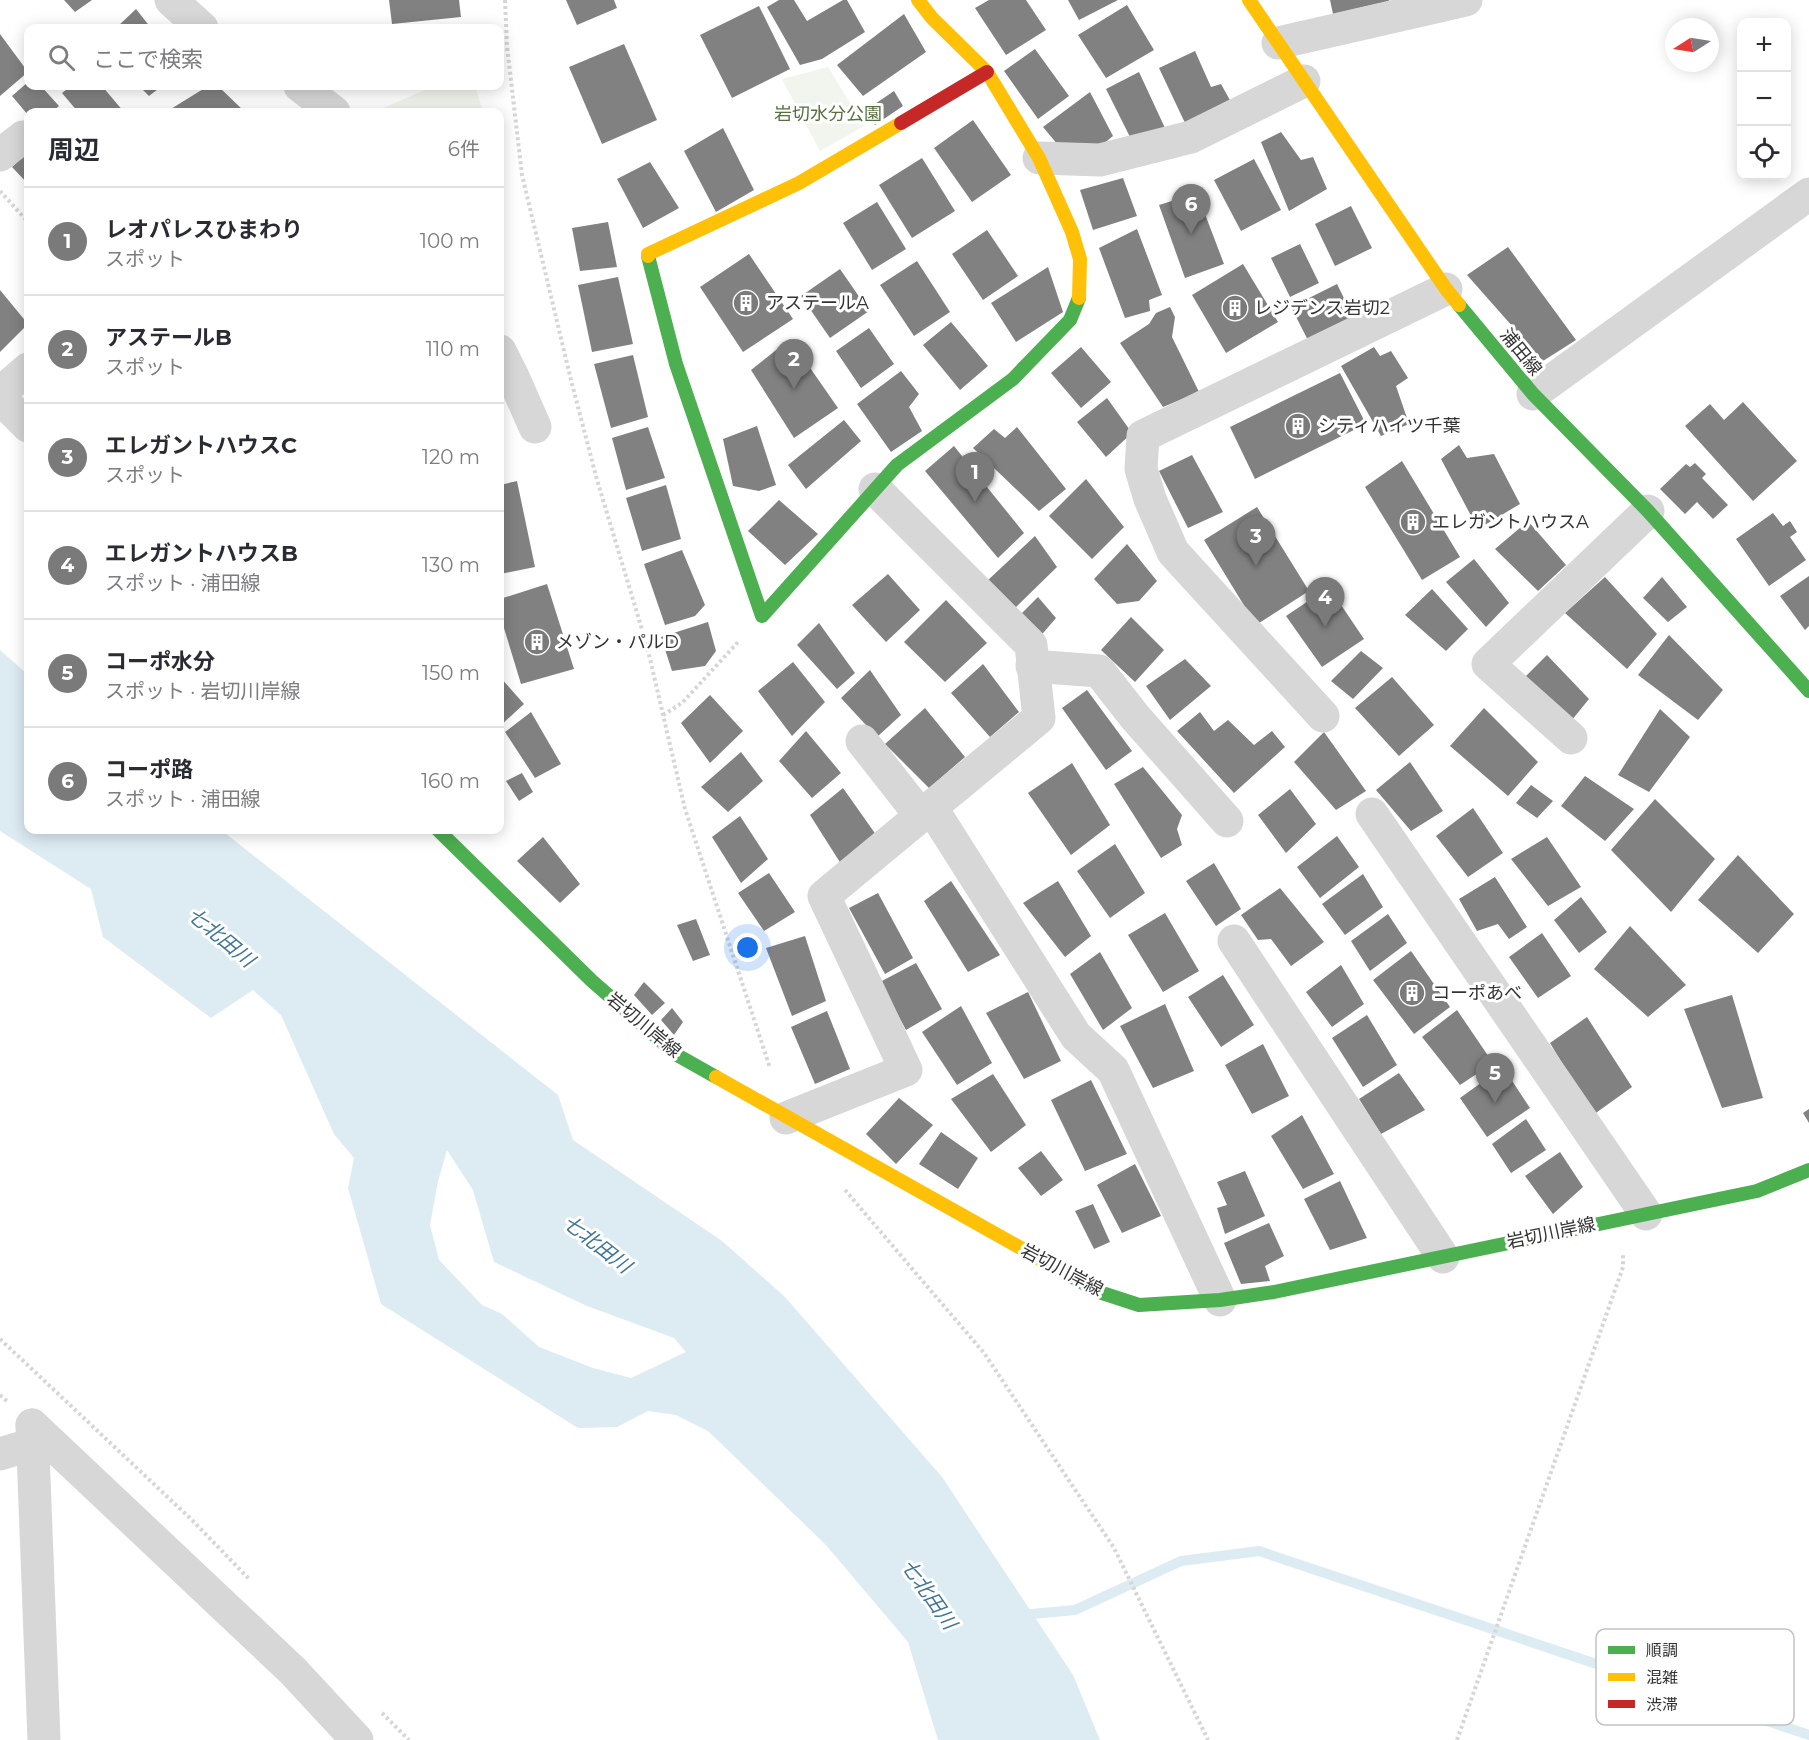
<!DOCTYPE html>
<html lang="ja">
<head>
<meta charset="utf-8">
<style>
  body { margin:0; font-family:Montserrat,"Noto Sans JP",sans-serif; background:#f7f7f7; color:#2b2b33 }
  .controls { position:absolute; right:18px; top:18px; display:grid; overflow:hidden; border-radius:12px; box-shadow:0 3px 15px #0003 }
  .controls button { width:54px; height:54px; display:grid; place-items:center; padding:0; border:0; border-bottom:2px solid #e1e1e2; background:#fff; color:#2b2b33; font:30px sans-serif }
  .compass { position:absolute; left:1665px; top:18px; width:54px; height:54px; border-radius:50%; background:#fff; box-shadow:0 3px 15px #0003; rotate:258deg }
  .you { position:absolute; left:748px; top:948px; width:21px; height:21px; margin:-15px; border:4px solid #fff; border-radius:50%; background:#1a73e8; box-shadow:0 0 0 9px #1a73e833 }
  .badge { display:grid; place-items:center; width:39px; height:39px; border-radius:50%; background:#7a7a7a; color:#fff; font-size:20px; font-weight:700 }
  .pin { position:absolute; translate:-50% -50px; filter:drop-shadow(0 2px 3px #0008) }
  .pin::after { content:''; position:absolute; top:32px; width:21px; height:18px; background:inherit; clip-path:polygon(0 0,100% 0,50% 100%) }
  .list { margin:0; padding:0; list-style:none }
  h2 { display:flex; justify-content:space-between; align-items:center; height:78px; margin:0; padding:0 24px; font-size:26px }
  h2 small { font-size:20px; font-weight:400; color:#7c7c81 }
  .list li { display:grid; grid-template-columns:39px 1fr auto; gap:18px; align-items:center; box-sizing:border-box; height:108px; padding:0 24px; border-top:2px solid #e1e1e2 }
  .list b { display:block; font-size:22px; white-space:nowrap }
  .list p { margin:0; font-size:20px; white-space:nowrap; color:#7c7c81 }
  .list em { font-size:20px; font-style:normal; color:#7c7c81 }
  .icon { flex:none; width:33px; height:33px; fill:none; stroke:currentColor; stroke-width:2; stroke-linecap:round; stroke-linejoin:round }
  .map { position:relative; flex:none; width:1809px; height:1740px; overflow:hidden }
  .search { position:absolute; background:#fff; box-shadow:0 3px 15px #0003; left:24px; top:24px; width:480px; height:66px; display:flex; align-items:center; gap:15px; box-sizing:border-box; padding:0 21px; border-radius:12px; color:#7c7c81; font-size:22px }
  .panel { position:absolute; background:#fff; box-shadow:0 3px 15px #0003; left:24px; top:108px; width:480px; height:726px; border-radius:12px }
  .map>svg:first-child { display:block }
  .green { fill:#f1f5ed }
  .water { fill:#ddebf3; fill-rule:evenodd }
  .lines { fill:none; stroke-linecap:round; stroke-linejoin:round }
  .stream { stroke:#ddebf3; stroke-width:10 }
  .building { fill:#818181 }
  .path { stroke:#d6d6d6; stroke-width:4; stroke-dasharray:3 3; stroke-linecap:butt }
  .street { stroke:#d7d7d7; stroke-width:33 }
  .fast { stroke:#4caf50; stroke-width:14 }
  .slow { stroke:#ffc107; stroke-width:14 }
  .jam { stroke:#c62828; stroke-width:14 }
  .labels { text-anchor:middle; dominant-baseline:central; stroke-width:6; stroke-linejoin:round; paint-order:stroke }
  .park-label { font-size:18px; fill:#56703f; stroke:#fff }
  .poi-label { font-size:18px; fill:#333; stroke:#fff; text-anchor:start }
  .street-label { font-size:18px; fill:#333; stroke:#fff }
  .water-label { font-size:20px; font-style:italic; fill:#3f7597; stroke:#fff }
  .key { fill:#fff; stroke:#c2c2c2; stroke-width:1.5 }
  .key-label { font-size:16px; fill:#333 }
</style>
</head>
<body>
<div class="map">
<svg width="1809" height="1740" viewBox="0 0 1809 1740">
  <rect width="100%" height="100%" fill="#fff"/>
  <g class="green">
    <path d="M828 67 864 126 820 151 782 79Z"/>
    <path d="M434 86H475L483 112H374Z"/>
  </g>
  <path class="water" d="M0 650 28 675V830H221L558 1095 573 1140 722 1241 785 1297 942 1477 1073 1675 1100 1740H938L908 1642 826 1545 708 1431 676 1415 648 1411 617 1427 578 1428 381 1304 348 1188 354 1158 334 1134 281 1015 253 990 211 1018 103 937 91 889 0 831ZM447 1150 473 1190 494 1262 587 1306 674 1338 686 1352 631 1378 593 1368 539 1347 502 1314 482 1305 439 1260 430 1225 438 1181Z"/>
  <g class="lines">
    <path class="stream" d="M1020 1615 1075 1610 1181 1561 1259 1551 1809 1735"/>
  </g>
  <g class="building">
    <path d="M64 0H92L75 12Z"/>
    <path d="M389 0H459L461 17 392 24Z"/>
    <path d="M566 0H614L617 8 577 25Z"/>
    <path d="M779 0H794L807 21 843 0H847L865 32 822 59 800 65 767 7Z"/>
    <path d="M989 0H1026L1046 30 1006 55 975 8Z"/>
    <path d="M1068 0H1118L1079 20Z"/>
    <path d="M1330 0H1389V1L1333 14Z"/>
    <path d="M1127 5 1154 50 1106 78 1078 35Z"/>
    <path d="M759 6 790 69 732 98 700 35Z"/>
    <path d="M136 9 151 28H116Z"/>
    <path d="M904 14 926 52 863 96 837 65Z"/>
    <path d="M0 34 28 72 0 96Z"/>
    <path d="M624 44 657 120 602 144 569 67Z"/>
    <path d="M1035 49 1069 96 1038 119 1004 71Z"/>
    <path d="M1195 51 1211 87 1221 84 1231 102 1185 123 1159 68Z"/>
    <path d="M1139 72 1165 128 1132 141 1106 89Z"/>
    <path d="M28 82V86H41L59 106 52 112H28V115L12 96Z"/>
    <path d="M71 86H102L124 112H78L62 93Z"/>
    <path d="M139 86H162L149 96Z"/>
    <path d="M208 86H218L245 112H166Z"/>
    <path d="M894 91 903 106 875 125 866 110Z"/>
    <path d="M1090 92 1113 136 1097 149 1058 145 1043 127Z"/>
    <path d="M973 120 1011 175 972 202 934 148Z"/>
    <path d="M723 128 754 190 716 212 684 151Z"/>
    <path d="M1281 132 1301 160 1313 157 1327 189 1289 211 1261 142Z"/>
    <path d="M28 152V184L12 167Z"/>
    <path d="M922 158 955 211 912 238 879 185Z"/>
    <path d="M1254 159 1281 210 1241 231 1214 180Z"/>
    <path d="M650 162 679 208 643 228 617 179Z"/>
    <path d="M1123 178 1137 216 1093 230 1080 190Z"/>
    <path d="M1197 193 1224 264 1185 278 1159 205Z"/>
    <path d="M877 202 906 249 872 270 843 223Z"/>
    <path d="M1351 206 1372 248 1335 266 1315 224Z"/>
    <path d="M608 222 617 267 580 271 572 228Z"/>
    <path d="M1137 229 1162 295 1149 300 1150 311 1125 318 1099 248Z"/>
    <path d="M987 230 1018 276 983 300 952 254Z"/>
    <path d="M1300 244 1319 283 1290 297 1271 258Z"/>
    <path d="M1508 247 1576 340 1543 361 1467 275Z"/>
    <path d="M749 254 793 319 743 352 700 287Z"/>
    <path d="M917 261 950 312 914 336 880 285Z"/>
    <path d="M1243 264 1278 322 1226 353 1192 295Z"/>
    <path d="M1048 267 1063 312 1016 342 991 303Z"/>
    <path d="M840 269 869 311 830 338 801 296Z"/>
    <path d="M618 277 633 344 592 352 578 285Z"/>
    <path d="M1337 284 1358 327 1313 350 1291 307Z"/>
    <path d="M0 290 28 324 0 352Z"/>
    <path d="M1170 307 1175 317 1172 337 1199 392 1163 407 1120 343 1149 324 1156 313Z"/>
    <path d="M951 322 988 366 960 390 923 345Z"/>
    <path d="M869 328 894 364 861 388 836 351Z"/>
    <path d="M790 339 838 408 794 438 751 370Z"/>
    <path d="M1081 347 1111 382 1081 408 1051 373Z"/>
    <path d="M1374 347 1380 356 1391 351 1408 378 1396 386 1409 424 1381 436 1341 366Z"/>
    <path d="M633 355 648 417 611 428 594 364Z"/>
    <path d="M901 371 919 394 909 407 922 431 891 452 857 404Z"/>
    <path d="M1340 373 1366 424 1255 479 1230 427Z"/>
    <path d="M1107 398 1132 433 1106 457 1077 422Z"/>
    <path d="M1743 402 1797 461 1753 501 1685 426 1710 404 1724 420Z"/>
    <path d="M844 420 861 441 806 489 788 465Z"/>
    <path d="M757 426 776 485 759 491 733 486 723 439Z"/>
    <path d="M648 427 665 478 626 490 612 438Z"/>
    <path d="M1017 427 1066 489 1039 511 973 448 994 429 1005 438Z"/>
    <path d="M1459 445 1467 458 1494 454 1520 504 1478 529 1441 459Z"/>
    <path d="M954 446 1024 533 998 558 925 471Z"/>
    <path d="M1192 455 1223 512 1188 528 1159 471Z"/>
    <path d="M1402 461 1460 557 1422 580 1365 487Z"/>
    <path d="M1695 463 1706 474 1702 478 1728 505 1713 519 1697 502 1685 514 1660 489 1686 464 1690 467Z"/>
    <path d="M1086 479 1124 527 1092 559 1049 516Z"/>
    <path d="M517 481 535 567 500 574V485Z"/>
    <path d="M666 485 681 539 642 551 626 498Z"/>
    <path d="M779 500 818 534 785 565 748 531Z"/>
    <path d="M1257 507 1309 591 1256 625 1204 540Z"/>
    <path d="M1773 513 1783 526 1790 521 1797 532 1790 537 1806 560 1769 586 1736 539Z"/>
    <path d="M1528 521 1566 565 1538 591 1495 549Z"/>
    <path d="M1035 536 1057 567 1014 609 987 581Z"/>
    <path d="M1127 544 1157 581 1139 601 1117 604 1094 579Z"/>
    <path d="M682 550 705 605 695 616 665 625 644 564Z"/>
    <path d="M1474 559 1509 603 1486 627 1446 582Z"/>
    <path d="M888 574 920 610 886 642 852 605Z"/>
    <path d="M1809 576V626L1805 630 1780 596Z"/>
    <path d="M1605 577 1657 634 1627 669 1565 613Z"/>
    <path d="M1662 577 1687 607 1668 622 1643 598Z"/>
    <path d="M547 584 574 669 521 684 500 615V599Z"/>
    <path d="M1329 587 1364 639 1322 667 1286 616Z"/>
    <path d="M1432 589 1468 629 1446 651 1405 615Z"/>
    <path d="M1038 597 1056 618 1038 639 1017 618Z"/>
    <path d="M946 600 987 643 945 682 904 642Z"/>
    <path d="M1131 617 1164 650 1135 682 1101 650Z"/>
    <path d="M708 622 716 651 705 666 672 671 661 637Z"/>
    <path d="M819 623 855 673 837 689 797 645Z"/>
    <path d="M1669 635 1723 690 1698 720 1638 675Z"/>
    <path d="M1361 651 1383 668 1353 699 1331 681Z"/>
    <path d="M1547 655 1589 699 1567 726 1520 682Z"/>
    <path d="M1185 659 1211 686 1170 720 1146 686Z"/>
    <path d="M793 662 825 702 792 736 758 691Z"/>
    <path d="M983 664 1019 712 990 737 951 693Z"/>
    <path d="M870 670 901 715 877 737 841 698Z"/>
    <path d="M500 677 524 704 500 726Z"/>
    <path d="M1392 677 1434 725 1399 756 1355 708Z"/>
    <path d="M1087 690 1132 751 1106 770 1062 708Z"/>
    <path d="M710 695 743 731 710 763 681 723Z"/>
    <path d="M925 708 965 757 929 788 885 744Z"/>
    <path d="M1484 708 1538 762 1508 796 1450 746Z"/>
    <path d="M1660 709 1690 737 1649 792 1618 775Z"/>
    <path d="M531 712 561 764 535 778 505 732Z"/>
    <path d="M1200 712 1214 731 1228 720 1254 745 1272 731 1285 747 1234 793 1177 731Z"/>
    <path d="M806 731 841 773 812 798 779 761Z"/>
    <path d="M1324 732 1366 791 1336 810 1294 762Z"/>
    <path d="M741 752 763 781 728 812 701 787Z"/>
    <path d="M1410 762 1443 811 1411 831 1376 790Z"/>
    <path d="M1072 763 1110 825 1071 855 1028 793Z"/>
    <path d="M1143 767 1182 815 1177 829 1182 845 1161 858 1114 784Z"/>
    <path d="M522 773 533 792 519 801 506 781Z"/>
    <path d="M1585 776 1634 809 1605 841 1561 806Z"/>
    <path d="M1531 785 1553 801 1537 818 1516 803Z"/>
    <path d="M843 788 879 839 843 867 810 815Z"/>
    <path d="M1290 789 1316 824 1286 853 1258 815Z"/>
    <path d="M1655 799 1715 859 1671 912 1611 850Z"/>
    <path d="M1473 808 1503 853 1468 877 1436 836Z"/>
    <path d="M740 816 768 859 741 883 712 837Z"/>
    <path d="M1337 836 1359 867 1320 898 1297 867Z"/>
    <path d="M543 837 580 884 560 903 517 861Z"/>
    <path d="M1547 837 1581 887 1548 906 1511 859Z"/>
    <path d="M1115 844 1145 893 1110 918 1077 871Z"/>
    <path d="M1738 855 1794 914 1758 953 1698 900Z"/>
    <path d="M1214 863 1241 909 1216 926 1186 881Z"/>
    <path d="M769 873 795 912 764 931 738 893Z"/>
    <path d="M1363 874 1383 907 1345 935 1322 904Z"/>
    <path d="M1495 877 1527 927 1509 939 1498 924 1477 931 1459 899Z"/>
    <path d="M951 881 1000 955 968 972 924 901Z"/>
    <path d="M1058 881 1091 936 1065 957 1023 903Z"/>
    <path d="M1280 888 1324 942 1291 966 1271 939 1258 940 1241 915Z"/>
    <path d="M878 893 913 958 885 974 849 908Z"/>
    <path d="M1581 897 1607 932 1579 953 1554 920Z"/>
    <path d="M1165 913 1199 971 1163 992 1128 935Z"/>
    <path d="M1388 914 1407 943 1370 971 1351 941Z"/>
    <path d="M696 919 710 955 693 961 677 925Z"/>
    <path d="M1630 926 1686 985 1648 1017 1594 969Z"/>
    <path d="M1542 933 1571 976 1538 998 1509 957Z"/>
    <path d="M805 936 826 1001 792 1016 766 948Z"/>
    <path d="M1411 951 1450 1007 1414 1034 1373 980Z"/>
    <path d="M1100 952 1132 1008 1103 1030 1070 974Z"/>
    <path d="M916 963 942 1009 906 1030 880 982Z"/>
    <path d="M1341 965 1364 1004 1332 1027 1306 992Z"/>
    <path d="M1223 975 1254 1025 1221 1047 1188 997Z"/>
    <path d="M644 982 665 1003 652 1015 634 995Z"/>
    <path d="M1028 992 1061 1061 1024 1079 986 1013Z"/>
    <path d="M1732 995 1763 1098 1722 1108 1684 1009Z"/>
    <path d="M1165 1004 1194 1071 1153 1088 1120 1026Z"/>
    <path d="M961 1006 992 1063 957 1085 922 1032Z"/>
    <path d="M672 1008 683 1022 674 1035 661 1020Z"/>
    <path d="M1457 1010 1493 1063 1460 1085 1422 1037Z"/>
    <path d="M827 1011 850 1069 815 1084 791 1027Z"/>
    <path d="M1367 1015 1397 1065 1363 1087 1332 1038Z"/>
    <path d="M1587 1017 1632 1087 1593 1115 1550 1043Z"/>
    <path d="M1263 1044 1289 1096 1252 1114 1225 1065Z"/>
    <path d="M1503 1067 1530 1108 1487 1137 1460 1098Z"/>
    <path d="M1399 1073 1425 1110 1381 1134 1359 1099Z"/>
    <path d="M993 1074 1026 1125 991 1152 951 1099Z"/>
    <path d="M1091 1080 1127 1154 1085 1171 1051 1100Z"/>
    <path d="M899 1098 933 1125 896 1164 866 1134Z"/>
    <path d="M1809 1109V1123L1803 1113Z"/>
    <path d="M1302 1115 1334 1174 1303 1189 1271 1136Z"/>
    <path d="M1526 1119 1546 1150 1511 1173 1492 1144Z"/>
    <path d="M941 1132 978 1158 958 1189 919 1164Z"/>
    <path d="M1041 1151 1063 1180 1041 1196 1018 1168Z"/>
    <path d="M1560 1152 1583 1187 1553 1214 1525 1176Z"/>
    <path d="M1135 1164 1161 1216 1122 1233 1097 1185Z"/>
    <path d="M1245 1171 1265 1216 1225 1234 1217 1208 1227 1205 1217 1182Z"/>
    <path d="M1340 1181 1367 1238 1330 1250 1304 1199Z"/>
    <path d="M1093 1204 1110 1242 1094 1249 1075 1211Z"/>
    <path d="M1269 1223 1284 1256 1265 1266 1270 1281 1241 1284 1224 1243Z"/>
  </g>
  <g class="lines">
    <g class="path">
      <path d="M505 0 507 46 522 175 571 380 597 480 647 646 685 809 770 1068"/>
      <path d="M0 191 28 222"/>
      <path d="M663 715 682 703 739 641"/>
      <path d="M845 1190 984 1353 1114 1548 1208 1740"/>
      <path d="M0 1339 192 1520 250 1580"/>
      <path d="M0 1395 8 1402"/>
      <path d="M382 1713 409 1740"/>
      <path d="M1457 1740 1623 1267V1253"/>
    </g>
    <g class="street">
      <path d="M171 0 202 28"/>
      <path d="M1278 43 1466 0"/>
      <path d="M300 86 334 112"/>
      <path d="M0 155 23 137"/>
      <path d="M1039 158 1100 160 1191 137 1304 81"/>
      <path d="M500 351 513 377 535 427"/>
      <path d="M0 393 28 369"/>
      <path d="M1533 394 1809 194"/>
      <path d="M0 398 28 426"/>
      <path d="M1032 666 1099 671 1135 717 1227 821"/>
      <path d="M1323 716 1173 552 1150 499 1141 469 1143 436 1446 289"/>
      <path d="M1571 738 1488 664 1648 511"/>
      <path d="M862 741 921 816"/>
      <path d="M931 807 1076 1036 1113 1070 1220 1300"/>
      <path d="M1372 814 1646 1214"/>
      <path d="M1234 941 1443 1257"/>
      <path d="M786 1118 906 1070 824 896 1039 718 1031 645 875 489"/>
      <path d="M32 1425 293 1671 357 1740"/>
      <path d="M32 1425 44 1740"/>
      <path d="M0 1454 33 1444"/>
    </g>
    <g class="fast">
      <path d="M648 256 676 364 762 616 897 465 1013 379 1070 320 1079 298"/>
      <path d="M1459 305 1533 394 1648 511 1809 691"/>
      <path d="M438 830 592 981 677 1055 716 1077"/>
      <path d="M1067 1274 1099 1292 1139 1305 1220 1300 1274 1292 1757 1191 1809 1170"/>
    </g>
    <g class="slow">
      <path d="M918 0 932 18 987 72 1039 158 1072 232 1080 259 1079 298"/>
      <path d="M1249 0 1446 289 1459 305"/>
      <path d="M648 256V254L799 183 901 123"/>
      <path d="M716 1077 1067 1274"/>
    </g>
    <path class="jam" d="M901 123 987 72"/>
  </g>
  <defs>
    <g id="building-disc" transform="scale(1.35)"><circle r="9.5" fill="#7a7a7a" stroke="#fff"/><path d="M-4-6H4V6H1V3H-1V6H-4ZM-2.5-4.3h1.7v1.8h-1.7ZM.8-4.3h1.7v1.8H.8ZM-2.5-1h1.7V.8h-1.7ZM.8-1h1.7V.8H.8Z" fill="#fff"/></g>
  </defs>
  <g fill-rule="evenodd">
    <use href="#building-disc" x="746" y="303"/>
    <use href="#building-disc" x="1235" y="308"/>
    <use href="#building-disc" x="1298" y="426"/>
    <use href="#building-disc" x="1413" y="522"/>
    <use href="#building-disc" x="537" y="642"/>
    <use href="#building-disc" x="1412" y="993"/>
  </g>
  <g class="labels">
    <g class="park-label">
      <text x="828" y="114">岩切水分公園</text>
    </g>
    <g class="poi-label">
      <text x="766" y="303">アステールA</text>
      <text x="1254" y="308">レジデンス岩切2</text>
      <text x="1318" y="426">シティハイツ千葉</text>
      <text x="1432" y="522">エレガントハウスA</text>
      <text x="556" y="642">メゾン・パルD</text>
      <text x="1432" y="993">コーポあべ</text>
    </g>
    <g class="street-label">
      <text transform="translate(1521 352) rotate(51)">浦田線</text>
      <text transform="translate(644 1025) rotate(40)">岩切川岸線</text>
      <text transform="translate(1551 1233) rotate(-12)">岩切川岸線</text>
      <text transform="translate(1062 1270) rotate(28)">岩切川岸線</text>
    </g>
    <g class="water-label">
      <text transform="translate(221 937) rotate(40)">七北田川</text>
      <text transform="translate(597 1244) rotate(38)">七北田川</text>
      <text transform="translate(929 1594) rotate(55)">七北田川</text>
    </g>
  </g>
  <rect x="1596" y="1629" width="198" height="96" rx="9" class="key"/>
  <rect x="1608" y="1646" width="27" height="8" fill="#4caf50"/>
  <rect x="1608" y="1673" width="27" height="8" fill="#ffc107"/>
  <rect x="1608" y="1700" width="27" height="8" fill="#c62828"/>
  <g class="key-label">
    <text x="1646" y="1656">順調</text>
    <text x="1646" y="1683">混雑</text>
    <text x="1646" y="1710">渋滞</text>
  </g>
</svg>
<div class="controls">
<button>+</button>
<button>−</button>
<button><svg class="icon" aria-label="locate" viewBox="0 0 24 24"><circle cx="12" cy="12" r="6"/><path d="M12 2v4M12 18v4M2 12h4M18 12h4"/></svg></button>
</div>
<svg class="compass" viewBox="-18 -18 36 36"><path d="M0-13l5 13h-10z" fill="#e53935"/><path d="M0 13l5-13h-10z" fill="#7c7c81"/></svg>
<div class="you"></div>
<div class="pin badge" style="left:975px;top:502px">1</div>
<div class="pin badge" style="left:794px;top:389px">2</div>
<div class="pin badge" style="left:1256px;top:566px">3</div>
<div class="pin badge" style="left:1325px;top:627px">4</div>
<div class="pin badge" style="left:1495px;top:1103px">5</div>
<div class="pin badge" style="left:1191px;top:234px">6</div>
<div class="search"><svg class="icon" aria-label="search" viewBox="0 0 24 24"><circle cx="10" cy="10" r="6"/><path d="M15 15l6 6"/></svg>ここで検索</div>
<section class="panel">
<h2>周辺<small>6件</small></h2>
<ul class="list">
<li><span class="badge">1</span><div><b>レオパレスひまわり</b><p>スポット</p></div><em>100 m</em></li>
<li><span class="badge">2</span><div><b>アステールB</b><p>スポット</p></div><em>110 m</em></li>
<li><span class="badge">3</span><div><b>エレガントハウスC</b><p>スポット</p></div><em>120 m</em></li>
<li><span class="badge">4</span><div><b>エレガントハウスB</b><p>スポット · 浦田線</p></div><em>130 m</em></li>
<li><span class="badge">5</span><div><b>コーポ水分</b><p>スポット · 岩切川岸線</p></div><em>150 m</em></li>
<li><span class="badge">6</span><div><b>コーポ路</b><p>スポット · 浦田線</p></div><em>160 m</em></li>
</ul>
</section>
</div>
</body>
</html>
